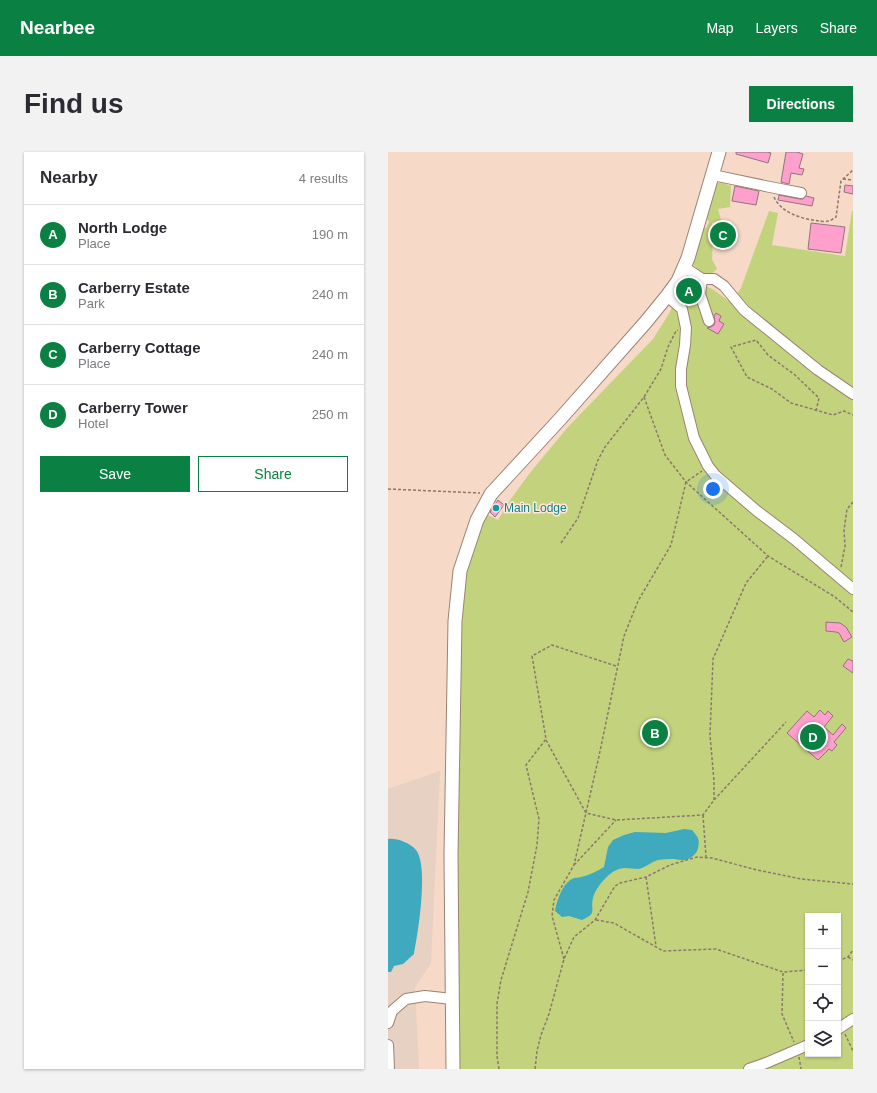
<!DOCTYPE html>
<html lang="en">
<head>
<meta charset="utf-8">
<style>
  body { margin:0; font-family:Arial,sans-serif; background:#f2f2f3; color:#2b2b33 }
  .controls { position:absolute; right:12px; bottom:12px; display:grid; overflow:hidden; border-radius:0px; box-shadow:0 1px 3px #0004 }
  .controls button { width:36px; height:36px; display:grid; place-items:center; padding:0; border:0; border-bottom:1px solid #e1e1e2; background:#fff; color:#2b2b33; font:20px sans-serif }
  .you { position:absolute; left:325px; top:337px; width:14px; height:14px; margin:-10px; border:3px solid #fff; border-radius:50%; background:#1a73e8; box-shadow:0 0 0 6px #1a73e833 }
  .badge { display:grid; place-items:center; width:26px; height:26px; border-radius:50%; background:#0b8043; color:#fff; font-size:13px; font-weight:700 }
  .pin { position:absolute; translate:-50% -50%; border:2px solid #fff; box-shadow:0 1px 4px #0006 }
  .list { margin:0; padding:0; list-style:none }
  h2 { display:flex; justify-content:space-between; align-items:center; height:52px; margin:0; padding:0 16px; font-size:17px }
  h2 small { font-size:13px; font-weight:400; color:#7c7c81 }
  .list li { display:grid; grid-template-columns:26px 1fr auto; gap:12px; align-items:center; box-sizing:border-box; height:60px; padding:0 16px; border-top:1px solid #e1e1e2 }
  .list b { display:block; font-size:15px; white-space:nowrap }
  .list p { margin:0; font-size:13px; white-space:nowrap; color:#7c7c81 }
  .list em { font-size:13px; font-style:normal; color:#7c7c81 }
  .actions { display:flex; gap:8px; padding:12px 16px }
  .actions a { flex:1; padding:9px 0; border:1px solid #0b8043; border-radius:0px; text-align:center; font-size:14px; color:#0b8043 }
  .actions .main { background:#0b8043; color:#fff }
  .icon { flex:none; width:22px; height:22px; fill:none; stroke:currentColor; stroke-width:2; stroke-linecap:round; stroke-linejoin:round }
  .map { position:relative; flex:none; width:465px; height:917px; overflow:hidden; border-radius:0px }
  header { display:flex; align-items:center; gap:24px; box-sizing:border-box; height:56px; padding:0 20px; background:#0b8043; color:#fff }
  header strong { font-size:19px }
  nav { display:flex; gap:22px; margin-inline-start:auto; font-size:14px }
  .intro { display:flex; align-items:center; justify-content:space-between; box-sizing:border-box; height:96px; padding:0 24px }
  h1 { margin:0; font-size:28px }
  .button { padding:10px 18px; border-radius:0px; background:#0b8043; color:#fff; font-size:14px; font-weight:700 }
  main { display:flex; gap:24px; padding:0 24px }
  aside { flex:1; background:#fff; border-radius:0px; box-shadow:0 1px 3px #0004 }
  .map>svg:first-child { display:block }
  .industrial { fill:#e6d1c3 }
  .green { fill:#c3d37d; fill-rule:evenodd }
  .water { fill:#3fa9be }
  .building { fill:#ff9fcc; stroke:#917480 }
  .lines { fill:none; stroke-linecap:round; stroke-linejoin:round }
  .minor-casing { stroke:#9c8272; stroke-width:12 }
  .major-casing { stroke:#9c8272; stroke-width:15 }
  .path { stroke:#8b776b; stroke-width:1.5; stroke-dasharray:3 2; stroke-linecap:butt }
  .minor { stroke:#fff; stroke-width:10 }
  .major { stroke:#fff; stroke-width:13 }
  .culture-dot { fill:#0f9aa8; stroke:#ffe8d9; stroke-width:1.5 }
  .labels { text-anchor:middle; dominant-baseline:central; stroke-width:3; stroke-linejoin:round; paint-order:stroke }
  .culture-label { font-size:12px; fill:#0d838f; stroke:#ffe8d9; text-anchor:start }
</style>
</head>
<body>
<header>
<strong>Nearbee</strong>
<nav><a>Map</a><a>Layers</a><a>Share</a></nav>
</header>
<div class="intro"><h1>Find us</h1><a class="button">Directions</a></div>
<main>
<aside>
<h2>Nearby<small>4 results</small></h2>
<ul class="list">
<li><span class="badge">A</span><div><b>North Lodge</b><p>Place</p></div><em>190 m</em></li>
<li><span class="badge">B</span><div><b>Carberry Estate</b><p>Park</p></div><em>240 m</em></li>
<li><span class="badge">C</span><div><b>Carberry Cottage</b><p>Place</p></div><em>240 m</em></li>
<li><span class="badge">D</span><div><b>Carberry Tower</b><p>Hotel</p></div><em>250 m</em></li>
</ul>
<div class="actions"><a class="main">Save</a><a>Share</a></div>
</aside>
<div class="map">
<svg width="465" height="917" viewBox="0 0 465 917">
  <rect width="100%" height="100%" fill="#f6d9c7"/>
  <path class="industrial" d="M52 619 43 811 27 835 31 917H0V637Z"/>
  <g class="green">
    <path d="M333 30 343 34 342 55 330 57 333 68 324 71 323 79 325 87 324 107 329 117 323 122 312 121 303 109 314 77 318 76 321 70 317 64 327 32Z"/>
    <path d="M381 59 390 61 384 93 457 104 464 59H465V239L387 180 349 142 353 136Z"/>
    <path d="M298 124 326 138 346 153 425 219 465 247V917H69L67 710 72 452C76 421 87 392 98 362L110 368 120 351 141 322 180 275 265 187 282 160ZM420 764H450V902H420Z"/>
  </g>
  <g class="water">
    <path d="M296 677 304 678C310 685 312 687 310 696 309 700 308 701 305 704 298 710 293 708 285 707 280 707 274 707 270 708 263 710 257 716 250 717 244 717 238 715 231 717 221 720 208 735 205 746 202 759 210 761 194 768L181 764 174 765 167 759C169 749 174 732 184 727 187 725 191 726 193 725 202 723 209 719 216 715L220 695 225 688 236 683 247 680 278 681Z"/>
    <path d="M0 687C9 686 22 691 28 698 41 714 30 782 26 802L15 812 6 814 3 820H0Z"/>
  </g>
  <g class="building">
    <path d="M348 0H379L383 1 380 11 348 2Z"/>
    <path d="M398 0H409L415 2 411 16 416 17 414 23 403 21 401 32 393 30Z"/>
    <path d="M457 33 465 34V42L456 40Z"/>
    <path d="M347 34 371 39 368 53 344 49Z"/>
    <path d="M391 43 412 47H415L418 44 426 46 424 54 390 48Z"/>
    <path d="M333 71 342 74V77L346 78 344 84H343L340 96 327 92Z"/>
    <path d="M423 71 457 75 453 101 420 97Z"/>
    <path d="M299 132 304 135 306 133H307L306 143 302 148 297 144 296 146 292 142Z"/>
    <path d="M328 161 333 164 331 169 336 172 330 182 319 176 323 175 326 173 327 170 326 164Z"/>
    <path d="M110 348 116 353 107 365 102 360Z"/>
    <path d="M438 470 452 471 458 475 464 485 456 490 451 481 448 480 438 479Z"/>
    <path d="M460 507 465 509V521L455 514Z"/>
    <path d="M432 558 437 563 440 559 445 564 436 575 445 583 454 572 458 576 446 590 449 593 444 599 441 597 430 608 399 581 419 559 426 565Z"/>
  </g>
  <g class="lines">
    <g class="minor-casing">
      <g id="minor">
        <path d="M325 23 382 35 413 41"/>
        <path d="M296 115 314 127H326L336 134 356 158 430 218 465 242"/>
        <path d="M314 127 312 142 321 169"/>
        <path d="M279 144 294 157 298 176 297 193 293 217V234L306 286 320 314 327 323 369 359 406 387 465 437"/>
        <path d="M0 871 4 859 18 847 37 844 64 847"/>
        <path d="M450 877 465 867"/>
        <path d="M0 893 1 917"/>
        <path d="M361 917 378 911 420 893"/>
      </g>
    </g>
    <g class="major-casing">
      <path id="major" d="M65 917 63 703 67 469 72 419 89 368 103 342 173 266 257 171 279 144 290 129 300 106 331 0"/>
    </g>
    <g class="path">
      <path d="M455 27 465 28"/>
      <path d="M386 45C393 61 414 67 431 69 433 69 438 70 440 69 443 69 446 66 448 65L453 29 465 18"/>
      <path d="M256 245 277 303 298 330 380 404 447 445 465 460"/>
      <path d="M428 259 431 246 407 223 380 203 368 188 343 195 359 225 384 237 403 251 445 263 456 259 465 263"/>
      <path d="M0 337 92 341"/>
      <path d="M173 391 190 366 210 308 217 295 256 245 273 217 280 195 288 179 290 178"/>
      <path d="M453 415 457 394 456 378 459 357 465 350"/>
      <path d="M158 588 198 661 228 668 315 663 326 648 398 570"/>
      <path d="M326 648V629L322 583 325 507 358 431 380 404"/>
      <path d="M315 663 318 705"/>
      <path d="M186 713 228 668"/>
      <path d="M258 725 268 794"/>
      <path d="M208 768 226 771 275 799 328 797 395 820 420 818"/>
      <path d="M460 805 465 808"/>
      <path d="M176 807 164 764 166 748 186 713 211 604 236 484 250 449 283 393 298 330 314 319"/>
      <path d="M450 809 460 805 465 798"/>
      <path d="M395 821 394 862 406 890"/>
      <path d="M457 882 465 899"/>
      <path d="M411 905 413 917"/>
      <path d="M111 917 109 904V852L113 828 140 740 149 693 151 667 138 613 158 587 144 504 164 493 228 514"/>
      <path d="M147 917 149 899 153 883 161 862 176 807 186 785 207 768 227 734 232 731 258 725 282 713 309 705 324 706 369 718 413 727 465 732"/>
    </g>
    <use href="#minor" class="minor"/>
    <use href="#major" class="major"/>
  </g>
  <circle class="culture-dot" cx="108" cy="356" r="4"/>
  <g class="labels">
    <g class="culture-label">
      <text x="116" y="356">Main Lodge</text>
    </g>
  </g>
</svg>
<div class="controls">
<button>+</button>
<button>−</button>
<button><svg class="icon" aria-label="locate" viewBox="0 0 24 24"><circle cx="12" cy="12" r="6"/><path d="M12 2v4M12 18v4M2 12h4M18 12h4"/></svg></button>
<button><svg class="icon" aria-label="layers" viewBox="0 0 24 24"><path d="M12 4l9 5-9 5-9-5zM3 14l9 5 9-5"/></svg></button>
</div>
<div class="you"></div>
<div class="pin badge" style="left:301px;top:139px">A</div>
<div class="pin badge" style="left:267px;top:581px">B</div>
<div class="pin badge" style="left:335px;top:83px">C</div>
<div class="pin badge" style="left:425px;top:585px">D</div>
</div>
</main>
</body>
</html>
